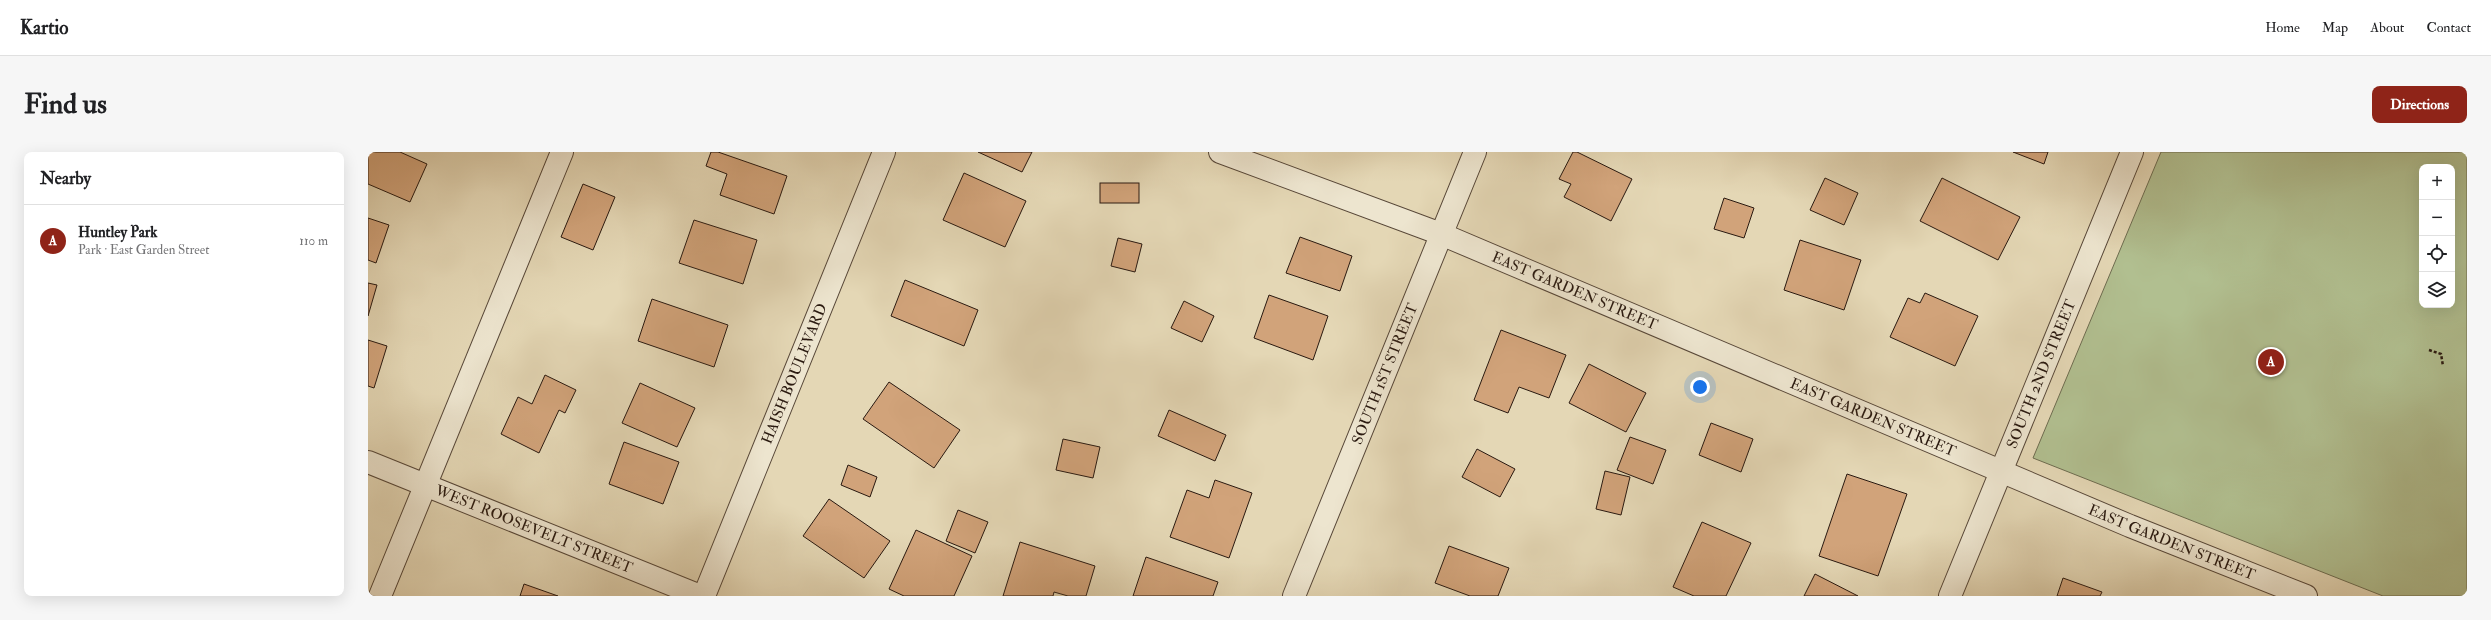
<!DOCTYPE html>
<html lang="en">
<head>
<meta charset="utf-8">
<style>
  body { margin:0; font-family:"IM FELL Double Pica",serif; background:#f6f6f6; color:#202124 }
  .controls { position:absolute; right:12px; top:12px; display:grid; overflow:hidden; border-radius:8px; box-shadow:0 4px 16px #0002 }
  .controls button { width:36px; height:36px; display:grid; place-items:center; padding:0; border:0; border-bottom:1px solid #e0e0e0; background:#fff; color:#202124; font:20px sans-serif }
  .you { position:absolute; left:1332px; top:235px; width:14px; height:14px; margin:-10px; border:3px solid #fff; border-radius:50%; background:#1a73e8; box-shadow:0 0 0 6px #1a73e833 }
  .badge { display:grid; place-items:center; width:26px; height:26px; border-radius:50%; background:#8f2418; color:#fff; font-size:13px; font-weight:700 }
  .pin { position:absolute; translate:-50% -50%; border:2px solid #fff; box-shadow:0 1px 4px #0006 }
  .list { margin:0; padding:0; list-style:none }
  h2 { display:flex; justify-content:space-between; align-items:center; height:52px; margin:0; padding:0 16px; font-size:17px }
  h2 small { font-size:13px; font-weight:400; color:#757577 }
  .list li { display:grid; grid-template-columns:26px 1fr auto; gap:12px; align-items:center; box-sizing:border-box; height:72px; padding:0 16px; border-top:1px solid #e0e0e0 }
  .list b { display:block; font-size:15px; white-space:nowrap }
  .list p { margin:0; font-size:13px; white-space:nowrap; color:#757577 }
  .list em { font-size:13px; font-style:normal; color:#757577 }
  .icon { flex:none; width:22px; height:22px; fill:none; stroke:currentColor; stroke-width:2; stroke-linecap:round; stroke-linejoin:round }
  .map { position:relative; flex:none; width:2099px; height:444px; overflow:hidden; border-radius:8px }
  header { display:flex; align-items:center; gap:24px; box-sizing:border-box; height:56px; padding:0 20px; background:#fff; border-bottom:1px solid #e0e0e0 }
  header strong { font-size:19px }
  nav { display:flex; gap:22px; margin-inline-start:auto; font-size:14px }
  .intro { display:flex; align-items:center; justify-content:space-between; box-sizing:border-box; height:96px; padding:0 24px }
  h1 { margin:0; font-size:28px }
  .button { padding:10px 18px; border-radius:8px; background:#8f2418; color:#fff; font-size:14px; font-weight:700 }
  main { display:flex; gap:24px; padding:0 24px }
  aside { flex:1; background:#fff; border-radius:8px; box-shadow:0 4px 16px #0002 }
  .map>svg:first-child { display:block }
  .green { fill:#b1bf90; stroke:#6d6c50; fill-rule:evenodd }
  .building { fill:#d1a37a; stroke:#291910 }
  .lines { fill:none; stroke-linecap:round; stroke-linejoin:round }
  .minor-casing { stroke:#584839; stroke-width:24 }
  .path { stroke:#291910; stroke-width:2.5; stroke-dasharray:3 2; stroke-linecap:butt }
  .minor { stroke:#ede5cf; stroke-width:22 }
  .labels { text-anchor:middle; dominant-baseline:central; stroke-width:3.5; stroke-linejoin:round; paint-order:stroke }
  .street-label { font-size:15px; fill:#291910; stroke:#ede5cf }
</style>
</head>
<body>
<header>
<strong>Kartio</strong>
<nav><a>Home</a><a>Map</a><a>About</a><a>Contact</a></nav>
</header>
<div class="intro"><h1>Find us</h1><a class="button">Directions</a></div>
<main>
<aside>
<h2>Nearby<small></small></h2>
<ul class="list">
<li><span class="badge">A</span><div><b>Huntley Park</b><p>Park · East Garden Street</p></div><em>110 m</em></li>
</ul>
</aside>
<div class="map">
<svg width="2099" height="444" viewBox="0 0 2099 444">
  <rect width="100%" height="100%" fill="#e4d7b5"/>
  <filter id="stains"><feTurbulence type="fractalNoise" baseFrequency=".005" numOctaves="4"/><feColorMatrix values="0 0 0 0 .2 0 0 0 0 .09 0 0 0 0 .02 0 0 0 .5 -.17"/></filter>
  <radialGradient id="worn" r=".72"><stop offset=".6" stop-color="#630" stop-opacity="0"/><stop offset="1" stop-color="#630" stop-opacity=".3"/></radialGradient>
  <path class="green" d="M1793 0H2099V444H2015L1665 306ZM2054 15H2084V153H2054Z"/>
  <g class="building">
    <path d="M0 0H32L59 12 42 50 0 32Z"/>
    <path d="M343 0H350L419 24 406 62 352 43 359 22 338 14Z"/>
    <path d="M610 0H664L654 20Z"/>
    <path d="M1205 0H1209L1264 27 1243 69 1196 45 1203 32 1191 27Z"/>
    <path d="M1645 0H1680L1676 12Z"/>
    <path d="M596 21 658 49 637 95 575 68Z"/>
    <path d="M1457 26 1490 41 1476 73 1442 58Z"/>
    <path d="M1574 26 1652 65 1630 108 1552 69Z"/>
    <rect x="732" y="31" width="39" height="20"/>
    <path d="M215 32 247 45 225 98 193 85Z"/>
    <path d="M1356 46 1386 56 1376 86 1346 77Z"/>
    <path d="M0 66 21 73 8 111 0 108Z"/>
    <path d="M326 68 389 88 375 132 311 111Z"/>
    <path d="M932 85 984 104 972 139 918 121Z"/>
    <path d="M750 86 774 92 767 120 743 114Z"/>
    <path d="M1432 88 1493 108 1476 158 1416 138Z"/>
    <path d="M537 128 610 158 596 194 523 164Z"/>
    <path d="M0 131 9 133 0 164Z"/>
    <path d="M1557 141 1610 164 1587 214 1522 185 1540 146 1552 151Z"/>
    <path d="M901 143 960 164 945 208 886 186Z"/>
    <path d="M284 147 360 173 346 215 270 189Z"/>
    <path d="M816 149 846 164 834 190 803 176Z"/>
    <path d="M1133 178 1198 203 1181 246 1151 235 1140 261 1106 248Z"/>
    <path d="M0 188 19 194 6 236 0 234Z"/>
    <path d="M1221 212 1278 241 1258 280 1201 251Z"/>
    <path d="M177 223 208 238 197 261 191 258 171 301 133 282 150 245 164 252Z"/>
    <path d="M521 230 592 278 566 316 495 267Z"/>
    <path d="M272 231 327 256 309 295 254 271Z"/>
    <path d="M801 258 858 283 847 309 790 284Z"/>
    <path d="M1343 271 1385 287 1373 320 1331 303Z"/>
    <path d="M1262 285 1298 298 1285 332 1249 318Z"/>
    <path d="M695 287 732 295 725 326 688 318Z"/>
    <path d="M256 290 311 310 295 352 241 332Z"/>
    <path d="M1109 297 1147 317 1132 345 1094 325Z"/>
    <path d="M480 313 509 325 502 345 473 333Z"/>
    <path d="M1237 319 1262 325 1253 363 1228 357Z"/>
    <path d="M1479 322 1539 342 1510 424 1451 404Z"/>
    <path d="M847 328 884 341 861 406 802 385 819 338 841 346Z"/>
    <path d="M461 347 522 389 496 426 435 384Z"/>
    <path d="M590 358 620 370 607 401 578 389Z"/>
    <path d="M1334 370 1383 391 1358 444H1326L1305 435Z"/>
    <path d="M548 378 604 404 586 444H536L521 437Z"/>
    <path d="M652 390 727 414 718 444H700L686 440 685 444H635Z"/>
    <path d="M1081 394 1141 416 1130 444H1102L1067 431Z"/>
    <path d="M778 405 850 430 845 444H765Z"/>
    <path d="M1447 422 1490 444H1436Z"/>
    <path d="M1695 426 1734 440 1732 444H1689Z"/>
    <path d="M156 432 190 444H152Z"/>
  </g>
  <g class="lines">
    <g class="minor-casing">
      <g id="minor">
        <path id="s1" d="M852 0 1073 82 1762 374 1938 444"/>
        <path id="s2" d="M0 310 332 444"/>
        <path d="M12 444 194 0"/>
        <path id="s3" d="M336 444 516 0"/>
        <path id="s4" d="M926 444 1107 0"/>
        <path id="s5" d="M1582 444 1764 0"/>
      </g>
    </g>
    <path class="path" d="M2061 198 2073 202 2075 214"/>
    <use href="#minor" class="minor"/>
  </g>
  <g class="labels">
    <g class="street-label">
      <text stroke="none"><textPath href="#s1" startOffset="381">EAST GARDEN STREET</textPath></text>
      <text stroke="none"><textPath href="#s3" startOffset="240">HAISH BOULEVARD</textPath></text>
      <text stroke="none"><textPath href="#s4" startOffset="240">SOUTH 1ST STREET</textPath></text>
      <text stroke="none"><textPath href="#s5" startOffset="240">SOUTH 2ND STREET</textPath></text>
      <text stroke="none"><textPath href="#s1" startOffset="705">EAST GARDEN STREET</textPath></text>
      <text stroke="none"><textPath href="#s2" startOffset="179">WEST ROOSEVELT STREET</textPath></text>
      <text stroke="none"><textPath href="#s1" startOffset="1029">EAST GARDEN STREET</textPath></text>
    </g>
  </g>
  <rect width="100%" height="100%" filter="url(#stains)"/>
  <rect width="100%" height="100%" fill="url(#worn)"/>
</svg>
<div class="controls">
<button>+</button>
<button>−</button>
<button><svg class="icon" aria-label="locate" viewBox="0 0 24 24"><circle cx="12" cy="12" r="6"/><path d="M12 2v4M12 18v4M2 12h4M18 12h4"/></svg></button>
<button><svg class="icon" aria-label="layers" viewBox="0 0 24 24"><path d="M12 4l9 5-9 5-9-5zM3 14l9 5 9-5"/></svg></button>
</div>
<div class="you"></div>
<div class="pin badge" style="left:1903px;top:210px">A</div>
</div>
</main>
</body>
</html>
